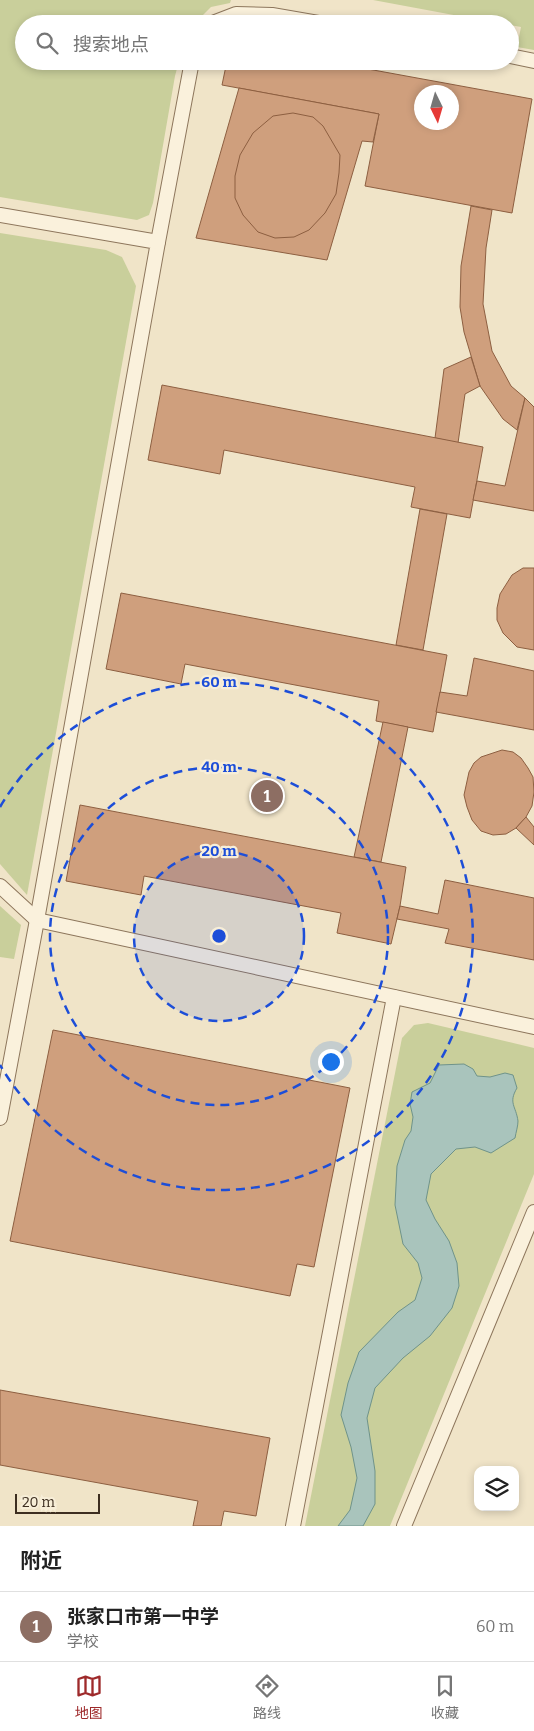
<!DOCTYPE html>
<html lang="zh">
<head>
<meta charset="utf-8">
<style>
  body { margin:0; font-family:Bitter,"Noto Sans SC",serif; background:#f2f2f2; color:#222 }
  .controls { position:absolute; right:15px; bottom:15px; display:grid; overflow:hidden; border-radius:10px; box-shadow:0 2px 8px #0003 }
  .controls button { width:45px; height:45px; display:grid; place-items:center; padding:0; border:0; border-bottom:1px solid #e0e0e0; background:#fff; color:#222; font:25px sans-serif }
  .compass { position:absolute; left:414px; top:85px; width:45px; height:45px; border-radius:50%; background:#fff; box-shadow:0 2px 8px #0003; rotate:175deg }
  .scale { position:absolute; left:15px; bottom:12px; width:85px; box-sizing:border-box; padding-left:5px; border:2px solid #3d2e20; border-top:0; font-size:14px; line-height:18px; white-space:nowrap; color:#3d2e20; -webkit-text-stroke:4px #f7eed8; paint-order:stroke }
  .you { position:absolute; left:330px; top:1061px; width:18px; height:18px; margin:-12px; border:4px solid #fff; border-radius:50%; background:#1a73e8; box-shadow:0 0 0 8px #1a73e833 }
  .badge { display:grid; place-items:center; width:32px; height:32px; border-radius:50%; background:#9e2a2b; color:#fff; font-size:16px; font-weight:700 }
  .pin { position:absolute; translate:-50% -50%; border:2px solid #fff; box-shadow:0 1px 5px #0006 }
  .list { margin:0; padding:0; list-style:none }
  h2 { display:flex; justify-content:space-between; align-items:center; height:65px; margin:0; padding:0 20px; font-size:21px }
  h2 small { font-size:16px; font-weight:400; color:#767676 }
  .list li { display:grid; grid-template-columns:32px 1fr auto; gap:15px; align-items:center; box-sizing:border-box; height:70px; padding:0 20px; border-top:1px solid #e0e0e0 }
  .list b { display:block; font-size:19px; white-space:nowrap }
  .list p { margin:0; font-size:16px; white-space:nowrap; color:#767676 }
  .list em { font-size:16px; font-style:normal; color:#767676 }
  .icon { flex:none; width:28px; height:28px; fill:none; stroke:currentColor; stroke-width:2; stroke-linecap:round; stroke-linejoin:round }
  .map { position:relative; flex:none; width:534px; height:1526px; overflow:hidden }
  .search { position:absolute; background:#fff; box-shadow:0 2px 8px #0003; left:15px; right:15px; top:15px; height:55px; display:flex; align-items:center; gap:12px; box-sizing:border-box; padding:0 18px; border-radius:28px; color:#767676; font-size:19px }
  .sheet { height:135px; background:#fff }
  nav { display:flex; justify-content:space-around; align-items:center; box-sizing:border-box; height:70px; border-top:1px solid #e0e0e0; background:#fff; font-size:14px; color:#767676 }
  nav a { display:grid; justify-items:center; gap:2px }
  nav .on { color:#9e2a2b }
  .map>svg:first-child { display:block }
  .green { fill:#c9cf9b }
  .water { fill:#a9c4bc; stroke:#6f938a }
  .building { fill:#cf9f7d; stroke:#8d5f41; fill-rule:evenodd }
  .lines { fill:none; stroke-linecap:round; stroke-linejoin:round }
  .lane-casing { stroke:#8d765c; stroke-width:16 }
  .lane { stroke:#faf1dc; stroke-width:14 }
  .ring { fill:none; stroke:#1d4ed8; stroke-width:2.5; stroke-dasharray:9 6 }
  .centre { fill:#1d4ed8; stroke:#f7eed8; stroke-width:2.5 }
  .ring-label { font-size:15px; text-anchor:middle; font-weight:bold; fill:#1d4ed8; stroke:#f7eed8; stroke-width:4.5; stroke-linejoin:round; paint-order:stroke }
</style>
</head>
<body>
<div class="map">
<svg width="534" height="1526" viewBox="0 0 534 1526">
  <rect width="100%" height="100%" fill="#f0e4c8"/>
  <g class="green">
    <path d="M0 0H231L230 3 211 7 194 24H24V61H179L175 76 153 203 149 215 137 220 0 197Z"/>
    <path d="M373 0H534V50L517 47 521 27 510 25V24H502Z"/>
    <path d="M0 233 106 250 122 257 136 286 27 895 0 864Z"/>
    <path d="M0 906 21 925 14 959 0 957Z"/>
    <path d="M428 1023 534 1048V1174L390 1526H305L402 1038 414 1025Z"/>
  </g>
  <path class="water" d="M464 1064 473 1069 477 1076 490 1077 505 1073 513 1075 517 1088C508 1103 516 1106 518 1121 518 1126 516 1132 515 1138L491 1153 475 1147 456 1149 431 1174 426 1200 435 1219 449 1241 457 1263 459 1286 452 1308 430 1336 403 1358 375 1388 367 1418 375 1471V1504L363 1526H338L350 1510 357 1478 351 1447 341 1415 348 1383 359 1352 398 1312 415 1300 422 1278 418 1263 403 1244 395 1205 397 1166 405 1140 411 1131 413 1117 410 1104 412 1092 430 1083 439 1065Z"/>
  <g class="building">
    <path d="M227 61H324L532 99 512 213 365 186 379 114 222 85ZM422 92H452V122H422Z"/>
    <path d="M239 88 379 114 373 142 362 141 327 260 196 238Z"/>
    <path d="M293 113 313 117 323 126 340 155 339 173 336 194 325 213 309 230 294 237 275 238 258 232 243 215 235 198V176L240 155 253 133 273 116Z"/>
    <path d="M471 206 492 210 486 248 483 304 492 351 511 386 525 398 517 430 503 419 480 386 464 332 460 307 461 266Z"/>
    <path d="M471 357 480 386 465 394 458 443 435 438 444 369Z"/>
    <path d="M162 385 483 447 470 518 411 507 415 487 224 450 220 474 148 460Z"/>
    <path d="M525 398 534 407V511L473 500 477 481 505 486Z"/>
    <path d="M420 509 447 514 423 650 396 645Z"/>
    <path d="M523 568H534V650L517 647 503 633 497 620V608L500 594 512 575Z"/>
    <path d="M121 593 447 655 433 732 376 721 379 701 185 664 181 684 106 669Z"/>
    <path d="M474 658 534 671V730L436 712 440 692 467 696Z"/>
    <path d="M383 722 408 727 381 862 354 857Z"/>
    <path d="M502 750 513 752 521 758 528 768 533 777 534 792 532 806 526 817 516 828 506 834 493 835 481 831 472 820 467 807 464 795 469 772 474 763 481 757Z"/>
    <path d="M80 805 406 867 400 906 391 944 337 933 341 913 144 876 141 895 66 881Z"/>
    <path d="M526 817 534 827V845L516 828Z"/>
    <path d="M445 880 534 898V960L445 943 449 929 397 919 400 906 438 914Z"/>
    <path d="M53 1030 350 1088 314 1267 297 1264 290 1296 10 1241Z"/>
    <path d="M0 1390 270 1438 256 1516 224 1511 221 1526H193L198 1501 0 1465Z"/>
  </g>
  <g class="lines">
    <g class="lane-casing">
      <g id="lane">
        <path d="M210 24 236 14 272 15 324 24"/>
        <path d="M510 56 534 61"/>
        <path d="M0 215 158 242 37 920 0 1118"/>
        <path d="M158 242 192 61"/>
        <path d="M0 886 37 920 534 1027"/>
        <path d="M293 1526 394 997"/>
        <path d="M404 1526 534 1212"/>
      </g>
    </g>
    <use href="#lane" class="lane"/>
  </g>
  <circle cx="219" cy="936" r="85" fill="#1d4ed8" fill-opacity=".12"/>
  <g class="ring">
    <circle cx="219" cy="936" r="85"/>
    <circle cx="219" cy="936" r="169"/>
    <path d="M0 807A254 254 0 1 1 0 1065"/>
  </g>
  <circle cx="219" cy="936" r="8" class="centre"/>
  <g class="ring-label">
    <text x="219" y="687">60 m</text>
    <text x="219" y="772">40 m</text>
    <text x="219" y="856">20 m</text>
  </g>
</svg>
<div class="controls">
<button><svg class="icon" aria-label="layers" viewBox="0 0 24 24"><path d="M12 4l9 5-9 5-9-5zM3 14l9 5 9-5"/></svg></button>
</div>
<svg class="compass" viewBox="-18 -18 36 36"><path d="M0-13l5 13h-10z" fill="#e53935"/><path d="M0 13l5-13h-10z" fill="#767676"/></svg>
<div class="scale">20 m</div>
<div class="you"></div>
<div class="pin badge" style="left:267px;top:796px;background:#8d6e63">1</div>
<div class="search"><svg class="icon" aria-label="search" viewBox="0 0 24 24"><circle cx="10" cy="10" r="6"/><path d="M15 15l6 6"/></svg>搜索地点</div>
</div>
<section class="sheet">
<h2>附近<small></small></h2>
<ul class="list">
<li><span class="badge" style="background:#8d6e63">1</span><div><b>张家口市第一中学</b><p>学校</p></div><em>60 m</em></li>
</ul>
</section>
<nav>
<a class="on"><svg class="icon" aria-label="map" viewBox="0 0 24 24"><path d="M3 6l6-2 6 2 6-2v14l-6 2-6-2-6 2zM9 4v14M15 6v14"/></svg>地图</a>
<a><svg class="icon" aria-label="directions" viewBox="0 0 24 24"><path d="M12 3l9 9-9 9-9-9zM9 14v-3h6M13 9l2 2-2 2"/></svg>路线</a>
<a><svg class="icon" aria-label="saved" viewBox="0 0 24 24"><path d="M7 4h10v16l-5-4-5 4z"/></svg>收藏</a>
</nav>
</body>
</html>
